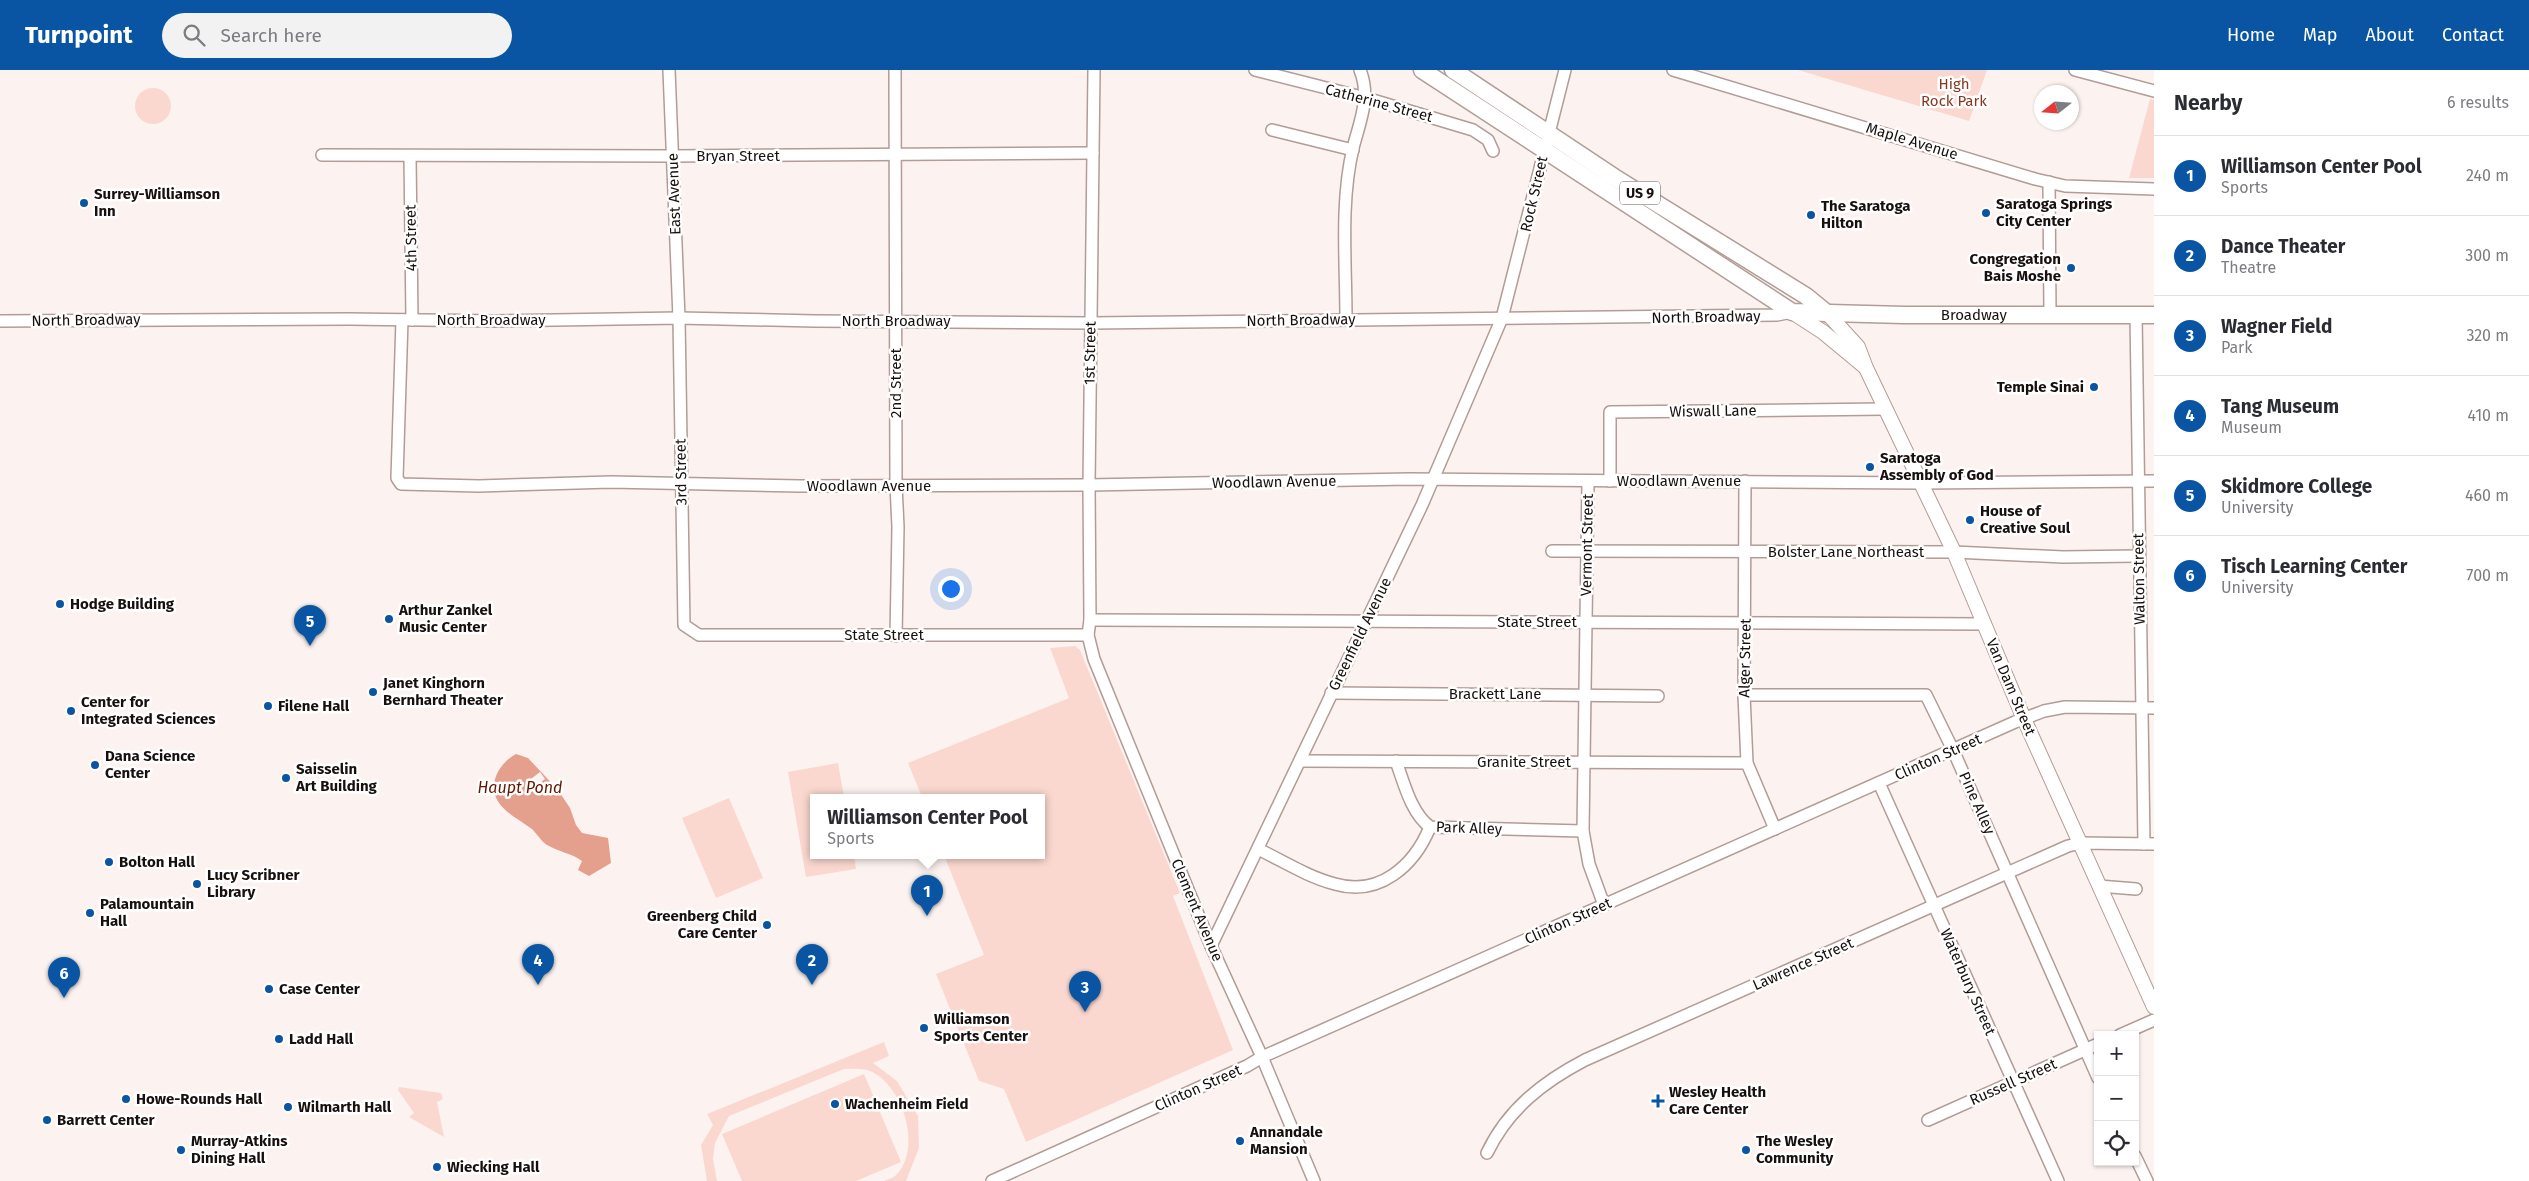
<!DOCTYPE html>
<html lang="en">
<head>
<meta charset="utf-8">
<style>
  body { margin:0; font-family:"Fira Sans",sans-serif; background:#f2f2f3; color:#2b2b33 }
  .controls { position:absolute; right:15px; bottom:15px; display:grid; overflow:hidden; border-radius:0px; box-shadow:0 1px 4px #0004 }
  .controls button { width:45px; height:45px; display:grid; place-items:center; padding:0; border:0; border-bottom:1px solid #e1e1e2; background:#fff; color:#2b2b33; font:25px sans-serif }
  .compass { position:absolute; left:2034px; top:15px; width:45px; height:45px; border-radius:50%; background:#fff; box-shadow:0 1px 4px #0004; rotate:253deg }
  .you { position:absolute; left:950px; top:518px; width:18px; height:18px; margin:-12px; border:4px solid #fff; border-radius:50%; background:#1a73e8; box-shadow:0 0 0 8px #1a73e833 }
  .badge { display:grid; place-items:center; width:32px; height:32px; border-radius:50%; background:#0955a4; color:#fff; font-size:16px; font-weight:700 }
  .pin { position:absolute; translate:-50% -41px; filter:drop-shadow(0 1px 2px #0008) }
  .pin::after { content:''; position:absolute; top:26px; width:18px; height:15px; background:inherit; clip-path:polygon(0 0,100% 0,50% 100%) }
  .popup { position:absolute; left:810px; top:724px; width:235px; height:65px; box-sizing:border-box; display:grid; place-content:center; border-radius:0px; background:#fff; filter:drop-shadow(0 1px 4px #0005); font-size:16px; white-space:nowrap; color:#7c7c81 }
  .popup b { font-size:19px; color:#2b2b33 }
  .popup::after { content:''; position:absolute; left:50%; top:100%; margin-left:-10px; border:10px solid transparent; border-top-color:#fff }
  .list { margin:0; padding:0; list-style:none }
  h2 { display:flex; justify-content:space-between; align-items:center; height:65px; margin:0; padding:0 20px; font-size:21px }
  h2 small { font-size:16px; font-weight:400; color:#7c7c81 }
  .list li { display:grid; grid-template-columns:32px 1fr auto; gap:15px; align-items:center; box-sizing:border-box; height:80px; padding:0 20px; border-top:1px solid #e1e1e2 }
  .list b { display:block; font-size:19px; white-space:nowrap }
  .list p { margin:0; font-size:16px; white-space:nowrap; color:#7c7c81 }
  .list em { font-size:16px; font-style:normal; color:#7c7c81 }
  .icon { flex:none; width:28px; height:28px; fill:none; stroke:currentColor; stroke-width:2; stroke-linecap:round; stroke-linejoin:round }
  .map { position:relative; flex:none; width:2154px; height:1111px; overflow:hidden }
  header { display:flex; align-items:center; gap:30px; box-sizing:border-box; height:70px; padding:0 25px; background:#0955a4; color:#fff }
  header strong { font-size:24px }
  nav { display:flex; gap:28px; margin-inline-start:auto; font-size:18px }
  .search { width:350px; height:45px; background:#f2f2f3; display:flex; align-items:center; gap:12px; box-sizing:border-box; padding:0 18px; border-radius:28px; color:#7c7c81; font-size:19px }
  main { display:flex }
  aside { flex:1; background:#fff }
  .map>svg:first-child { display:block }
  .green { fill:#fad8cf }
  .water { fill:#e49f8d }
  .pier { fill:#fcf3f0 }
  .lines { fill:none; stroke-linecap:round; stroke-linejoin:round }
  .minor-casing { stroke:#b29c96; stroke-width:14 }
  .major-casing { stroke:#b29c96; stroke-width:16 }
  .highway-casing { stroke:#b29c96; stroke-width:19 }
  .minor { stroke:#fff; stroke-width:11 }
  .major { stroke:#fff; stroke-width:14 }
  .highway { stroke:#fff; stroke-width:16 }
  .poi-dot { fill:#0955a4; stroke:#fff; stroke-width:2 }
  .labels { text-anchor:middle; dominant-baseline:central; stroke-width:5; stroke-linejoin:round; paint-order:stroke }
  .shield { fill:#fff; stroke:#5d5856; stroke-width:1 }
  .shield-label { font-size:14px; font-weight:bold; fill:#18100e }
  .park-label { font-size:15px; fill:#883722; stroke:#fff }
  .street-label { font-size:15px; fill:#18100e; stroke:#fff }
  .poi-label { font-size:15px; font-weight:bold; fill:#18100e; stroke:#fff; text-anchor:start }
  .water-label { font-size:16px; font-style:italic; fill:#651600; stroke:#fff }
</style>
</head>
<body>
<header>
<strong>Turnpoint</strong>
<div class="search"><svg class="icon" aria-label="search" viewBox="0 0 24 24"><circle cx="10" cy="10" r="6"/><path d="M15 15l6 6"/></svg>Search here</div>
<nav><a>Home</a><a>Map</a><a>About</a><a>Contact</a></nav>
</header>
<main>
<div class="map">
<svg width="2154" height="1111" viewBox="0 0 2154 1111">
  <rect width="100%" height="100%" fill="#fcf3f0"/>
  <g class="green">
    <path d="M1798 0H1987L1969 51Z"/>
    <circle cx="153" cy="36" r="18"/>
    <path d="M2150 29 2154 30V108H2129Z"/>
    <path d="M1075 576 1080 580 1180 823 1173 826 1233 980 1026 1072 1004 1019 979 1011 936 904 984 885 944 785H1041V727H922L908 693 1069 628 1050 578Z"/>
    <path d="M838 693 844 727H813V785H854L856 799 806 807 788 702Z"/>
    <path d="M729 728 763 808 716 828 682 748Z"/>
    <path d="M884 972 889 986 873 993 897 1011 918 1046 919 1078 906 1111H884C888 1109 894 1108 897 1104 922 1077 903 1015 870 1001 862 998 852 999 844 999L729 1046 715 1073 713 1089 717 1111H707L701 1075 713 1055 707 1044Z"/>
    <path d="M864 1004 901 1092 856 1111H742L722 1064Z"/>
    <path d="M399 1017 441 1023 443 1029 437 1032 444 1067 409 1047 414 1043 398 1020Z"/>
  </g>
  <path class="water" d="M516 684 528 688 558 720 570 738 576 755 582 763 608 768 611 793 589 806 578 800 582 791C571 783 559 782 547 775 542 772 537 764 532 759 521 751 507 744 499 733 486 715 500 692 516 684Z"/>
  <path class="pier" d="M540 702 545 709 532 719 527 712Z"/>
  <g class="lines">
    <g class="minor-casing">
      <g id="minor">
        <path d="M669 0 679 248 684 555 699 565H1088"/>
        <path d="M895 0 896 415 898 457 896 566"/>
        <path d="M1094 0 1089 415 1090 550 1088 565 1094 589 1211 876 1262 987 1314 1111"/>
        <path d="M1255 0 1366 28 1473 60 1488 70 1493 81"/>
        <path d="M1673 0 2035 109 2065 116 2154 119"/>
        <path d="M2075 0 2154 21"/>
        <path d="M1272 60 1353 80"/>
        <path d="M322 85 673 86 1093 83"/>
        <path d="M410 86 412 250"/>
        <path d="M2049 112 2050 244"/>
        <path d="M2136 245 2144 774"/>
        <path d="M1346 249C1346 192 1340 133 1353 78 1360 51 1371 27 1360 0"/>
        <path d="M402 250 397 408 401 414 479 416 611 412 800 416 1089 415 1410 409 1921 413 2154 411"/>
        <path d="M0 251 349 249 497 251 679 248 815 251 1091 253 1777 245 1792 242"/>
        <path d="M1588 411 1583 761 1589 794 1604 835"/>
        <path d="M1610 411V342L1885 339"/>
        <path d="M1745 411 1744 625 1747 693 1775 759"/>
        <path d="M1552 481 1954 482 2063 487 2138 486"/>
        <path d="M1090 550 1985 554"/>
        <path d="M1331 623 1658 626"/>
        <path d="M1744 625H1926L1953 680 2098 1008"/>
        <path d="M1301 691 1747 693"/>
        <path d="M1396 691C1404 713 1411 743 1430 757L1583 761"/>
        <path d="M1879 713 2058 1111"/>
        <path d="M1258 779C1283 791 1308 807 1335 814 1379 827 1414 796 1430 757"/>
        <path d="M2099 816 2136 819"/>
        <path d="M1211 876 1422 435 1502 248 1565 0"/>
        <path d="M2120 965 2154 950"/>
        <path d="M1928 1050 2098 974"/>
        <path d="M1487 1083C1508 1039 1543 1012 1585 990L2068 776 2081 773 2154 774"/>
        <path d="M2135 1086 2147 1111"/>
        <path d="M992 1111 1247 996 1262 987 2015 652 2044 641 2065 637 2154 638"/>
      </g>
    </g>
    <g class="major-casing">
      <g id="major">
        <path d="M1792 242 1823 262 1864 296"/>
        <path d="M1828 244 1858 277 1866 298 1954 482 2024 649 2154 937"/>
      </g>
    </g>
    <g class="highway-casing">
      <g id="highway">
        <path id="s1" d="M1422 0 1792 242 1904 245H2154"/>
        <path d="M1453 0 1614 107 1806 226 1828 244"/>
      </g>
    </g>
    <use href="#minor" class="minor"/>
    <use href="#major" class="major"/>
    <use href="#highway" class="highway"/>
  </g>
  <g class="poi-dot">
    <circle cx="84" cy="133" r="5"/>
    <circle cx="1986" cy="143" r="5"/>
    <circle cx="1811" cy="145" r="5"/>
    <circle cx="2071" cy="198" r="5"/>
    <circle cx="2094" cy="317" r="5"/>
    <circle cx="1870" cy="397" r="5"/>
    <circle cx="1970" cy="450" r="5"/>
    <circle cx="60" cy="534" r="5"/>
    <circle cx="389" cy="549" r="5"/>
    <circle cx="373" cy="622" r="5"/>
    <circle cx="268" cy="636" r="5"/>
    <circle cx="71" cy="641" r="5"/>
    <circle cx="95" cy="695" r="5"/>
    <circle cx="286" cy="708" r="5"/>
    <circle cx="109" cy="792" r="5"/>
    <circle cx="197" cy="814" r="5"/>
    <circle cx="90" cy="843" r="5"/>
    <circle cx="767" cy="855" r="5"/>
    <circle cx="269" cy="919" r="5"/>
    <circle cx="924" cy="958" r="5"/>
    <circle cx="279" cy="969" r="5"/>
    <circle cx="126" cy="1029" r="5"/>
    <path d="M1655.5 1023.5h5v5h5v5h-5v5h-5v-5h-5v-5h5z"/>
    <circle cx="835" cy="1034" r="5"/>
    <circle cx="288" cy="1037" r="5"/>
    <circle cx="47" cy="1050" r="5"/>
    <circle cx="1240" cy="1071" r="5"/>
    <circle cx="181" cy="1080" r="5"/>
    <circle cx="1746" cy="1080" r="5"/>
    <circle cx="437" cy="1097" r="5"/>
  </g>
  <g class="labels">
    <rect class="shield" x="1620" y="111.5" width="40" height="23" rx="4"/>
    <g class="shield-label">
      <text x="1640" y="123">US 9</text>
    </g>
    <g class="park-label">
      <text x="1954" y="14">High<tspan x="1954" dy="17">Rock Park</tspan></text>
    </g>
    <g class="street-label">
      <text transform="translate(1379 33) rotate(15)">Catherine Street</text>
      <text transform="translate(1912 71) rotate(17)">Maple Avenue</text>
      <text x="738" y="86">Bryan Street</text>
      <text transform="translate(674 124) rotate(-92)">East Avenue</text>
      <text transform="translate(1534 124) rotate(-77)">Rock Street</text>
      <text transform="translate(411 168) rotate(-91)">4th Street</text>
      <text stroke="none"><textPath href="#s1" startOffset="624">Broadway</textPath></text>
      <text transform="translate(1706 247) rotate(-1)">North Broadway</text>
      <text transform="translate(86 250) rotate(-1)">North Broadway</text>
      <text x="491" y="250">North Broadway</text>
      <text transform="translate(1301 250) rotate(-1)">North Broadway</text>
      <text x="896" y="251">North Broadway</text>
      <text transform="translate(1090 283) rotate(-89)">1st Street</text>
      <text transform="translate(896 313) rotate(-90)">2nd Street</text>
      <text transform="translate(1713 341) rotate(-1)">Wiswall Lane</text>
      <text transform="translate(681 402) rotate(-91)">3rd Street</text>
      <text x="1679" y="411">Woodlawn Avenue</text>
      <text transform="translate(1274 412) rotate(-1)">Woodlawn Avenue</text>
      <text x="869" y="416">Woodlawn Avenue</text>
      <text transform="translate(1587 475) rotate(-89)">Vermont Street</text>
      <text x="1846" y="482">Bolster Lane Northeast</text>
      <text transform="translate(2139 509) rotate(-91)">Walton Street</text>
      <text x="1537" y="552">State Street</text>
      <text transform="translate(1360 564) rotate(-64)">Greenfield Avenue</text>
      <text x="884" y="565">State Street</text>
      <text transform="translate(1745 588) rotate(-89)">Alger Street</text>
      <text transform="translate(2011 617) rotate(67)">Van Dam Street</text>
      <text x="1495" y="624">Brackett Lane</text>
      <text transform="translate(1938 687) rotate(-24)">Clinton Street</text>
      <text x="1524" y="692">Granite Street</text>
      <text transform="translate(1977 733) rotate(66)">Pine Alley</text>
      <text transform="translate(1469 758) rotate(2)">Park Alley</text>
      <text transform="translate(1197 840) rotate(67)">Clement Avenue</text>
      <text transform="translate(1568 851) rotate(-24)">Clinton Street</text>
      <text transform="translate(1803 894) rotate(-24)">Lawrence Street</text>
      <text transform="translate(1968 912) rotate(66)">Waterbury Street</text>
      <text transform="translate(2013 1012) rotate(-24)">Russell Street</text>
      <text transform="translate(1198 1018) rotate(-24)">Clinton Street</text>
    </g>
    <g class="poi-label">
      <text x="94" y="124">Surrey-Williamson<tspan x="94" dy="17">Inn</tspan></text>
      <text x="1996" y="134">Saratoga Springs<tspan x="1996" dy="17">City Center</tspan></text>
      <text x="1821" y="136">The Saratoga<tspan x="1821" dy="17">Hilton</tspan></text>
      <text x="2061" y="189" text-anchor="end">Congregation<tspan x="2061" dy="17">Bais Moshe</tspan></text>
      <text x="2084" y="317" text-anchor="end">Temple Sinai</text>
      <text x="1880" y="388">Saratoga<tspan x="1880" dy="17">Assembly of God</tspan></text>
      <text x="1980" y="441">House of<tspan x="1980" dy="17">Creative Soul</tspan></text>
      <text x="70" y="534">Hodge Building</text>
      <text x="399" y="540">Arthur Zankel<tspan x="399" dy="17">Music Center</tspan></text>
      <text x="383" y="613">Janet Kinghorn<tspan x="383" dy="17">Bernhard Theater</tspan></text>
      <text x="81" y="632">Center for<tspan x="81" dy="17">Integrated Sciences</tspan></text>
      <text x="278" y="636">Filene Hall</text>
      <text x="105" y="686">Dana Science<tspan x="105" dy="17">Center</tspan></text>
      <text x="296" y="699">Saisselin<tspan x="296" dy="17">Art Building</tspan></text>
      <text x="119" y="792">Bolton Hall</text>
      <text x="207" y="805">Lucy Scribner<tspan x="207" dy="17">Library</tspan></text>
      <text x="100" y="834">Palamountain<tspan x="100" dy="17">Hall</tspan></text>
      <text x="757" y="846" text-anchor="end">Greenberg Child<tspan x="757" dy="17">Care Center</tspan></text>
      <text x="279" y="919">Case Center</text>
      <text x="934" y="949">Williamson<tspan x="934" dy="17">Sports Center</tspan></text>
      <text x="289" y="969">Ladd Hall</text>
      <text x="1669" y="1022">Wesley Health<tspan x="1669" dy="17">Care Center</tspan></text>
      <text x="136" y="1029">Howe-Rounds Hall</text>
      <text x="845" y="1034">Wachenheim Field</text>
      <text x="298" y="1037">Wilmarth Hall</text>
      <text x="57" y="1050">Barrett Center</text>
      <text x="1250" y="1062">Annandale<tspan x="1250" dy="17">Mansion</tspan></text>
      <text x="191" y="1071">Murray-Atkins<tspan x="191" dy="17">Dining Hall</tspan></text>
      <text x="1756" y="1071">The Wesley<tspan x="1756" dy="17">Community</tspan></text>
      <text x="447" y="1097">Wiecking Hall</text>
    </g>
    <g class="water-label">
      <text x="520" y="717">Haupt Pond</text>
    </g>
  </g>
</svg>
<div class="controls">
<button>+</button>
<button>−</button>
<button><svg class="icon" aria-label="locate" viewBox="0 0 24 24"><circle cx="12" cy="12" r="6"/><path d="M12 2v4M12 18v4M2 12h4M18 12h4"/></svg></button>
</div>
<svg class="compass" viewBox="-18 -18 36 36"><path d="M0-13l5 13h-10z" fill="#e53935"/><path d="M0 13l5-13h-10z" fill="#7c7c81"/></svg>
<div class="you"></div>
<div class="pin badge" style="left:927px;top:846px">1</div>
<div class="popup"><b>Williamson Center Pool</b>Sports</div>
<div class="pin badge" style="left:812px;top:915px">2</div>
<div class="pin badge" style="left:1085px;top:942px">3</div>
<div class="pin badge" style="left:538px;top:915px">4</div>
<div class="pin badge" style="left:310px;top:576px">5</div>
<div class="pin badge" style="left:64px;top:928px">6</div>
</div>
<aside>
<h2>Nearby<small>6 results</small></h2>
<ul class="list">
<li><span class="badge">1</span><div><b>Williamson Center Pool</b><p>Sports</p></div><em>240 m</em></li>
<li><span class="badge">2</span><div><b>Dance Theater</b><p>Theatre</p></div><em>300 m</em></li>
<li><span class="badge">3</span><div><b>Wagner Field</b><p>Park</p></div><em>320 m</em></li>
<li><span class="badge">4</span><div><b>Tang Museum</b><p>Museum</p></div><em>410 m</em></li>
<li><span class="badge">5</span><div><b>Skidmore College</b><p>University</p></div><em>460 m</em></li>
<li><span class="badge">6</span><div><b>Tisch Learning Center</b><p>University</p></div><em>700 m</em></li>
</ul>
</aside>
</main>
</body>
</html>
